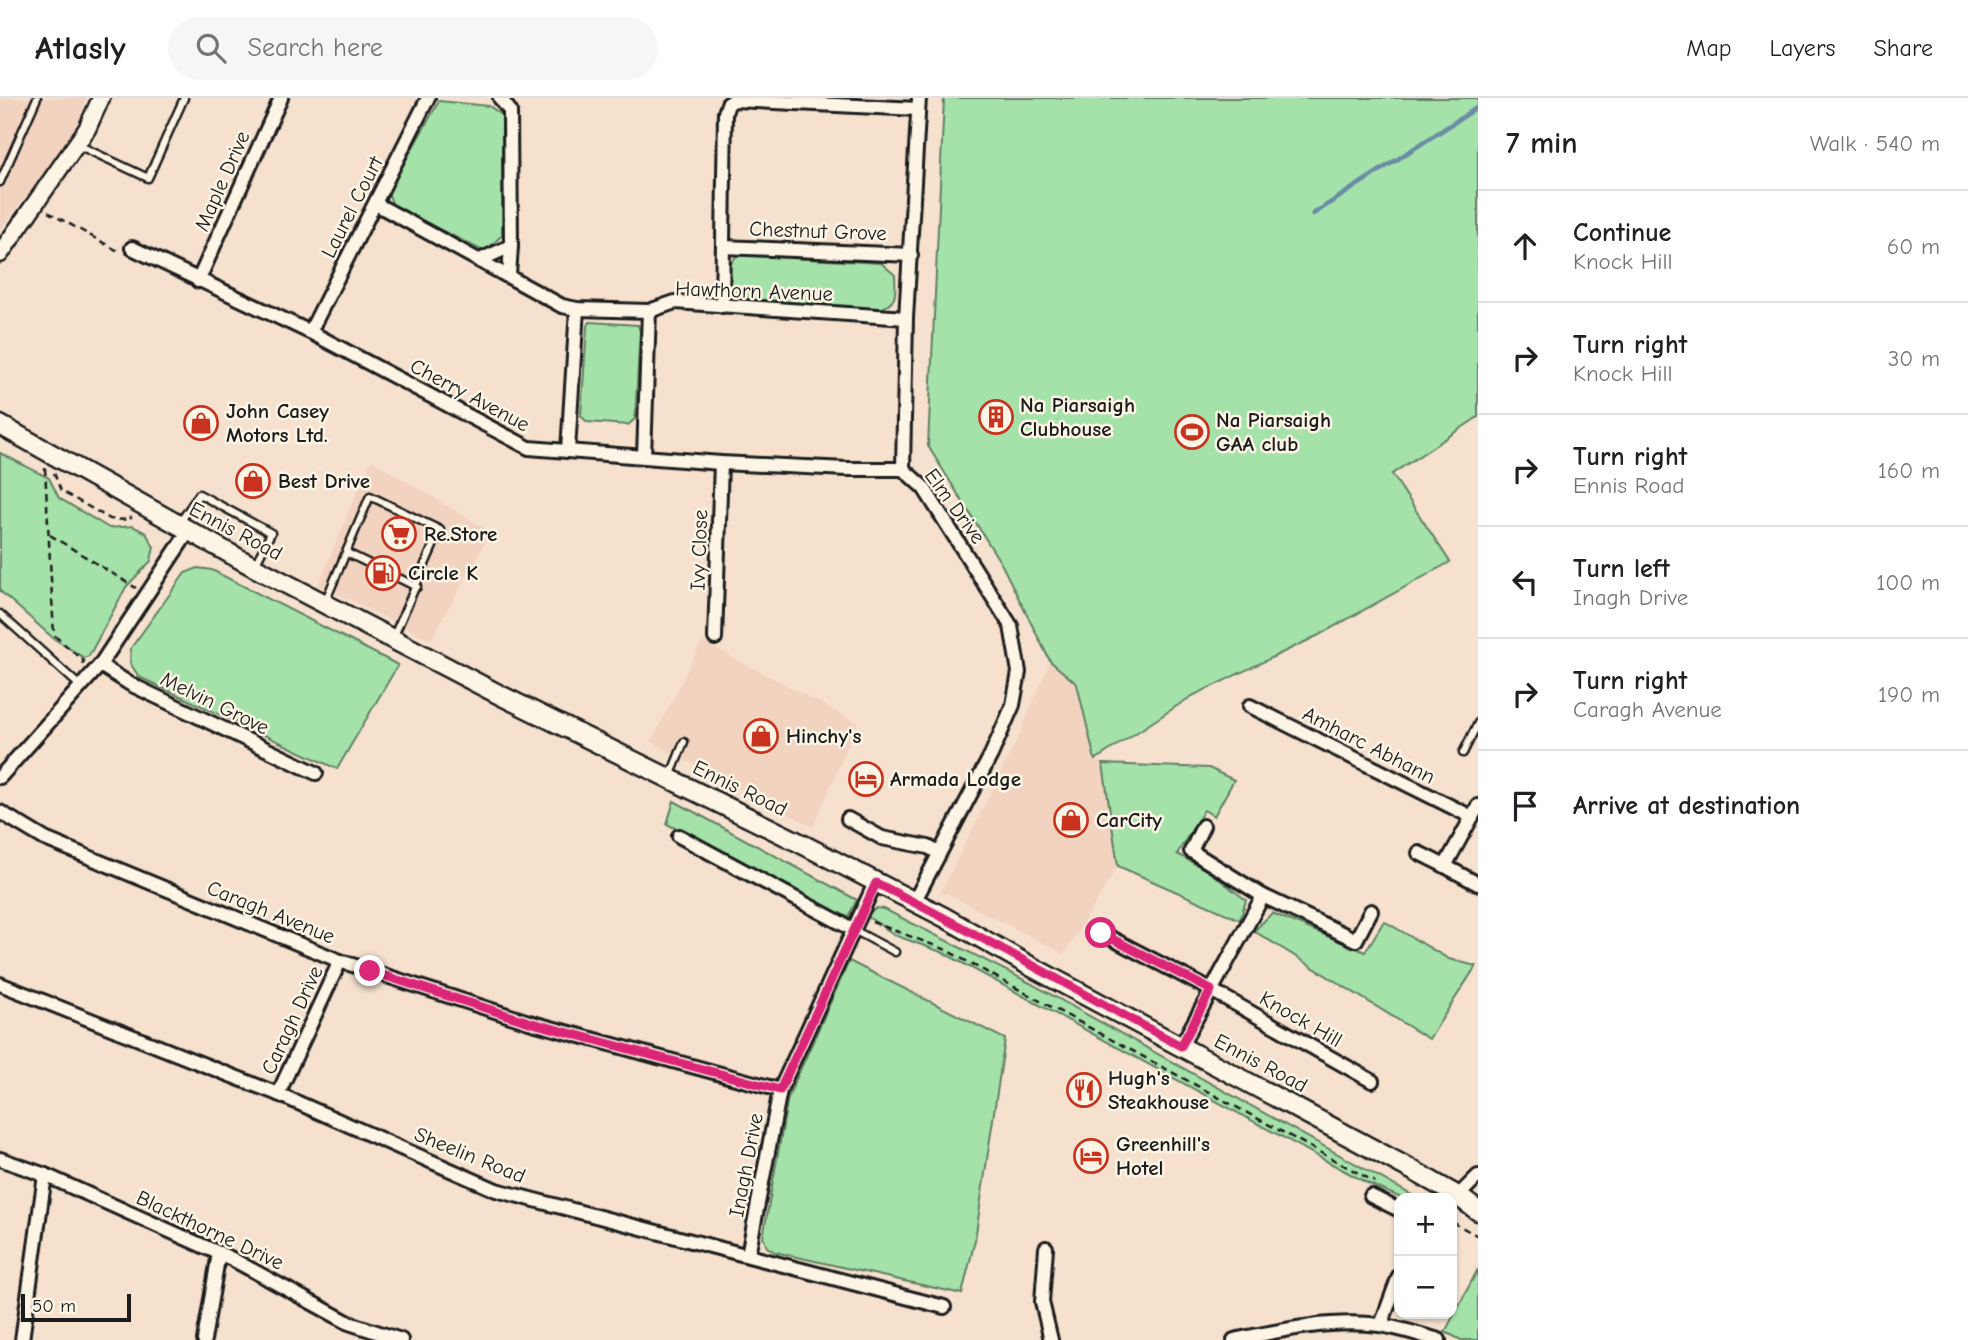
<!DOCTYPE html>
<html lang="en">
<head>
<meta charset="utf-8">
<style>
  body { margin:0; font-family:"Comic Neue",sans-serif; background:#f6f6f6; color:#202124 }
  .controls { position:absolute; right:21px; bottom:21px; display:grid; overflow:hidden; border-radius:14px; box-shadow:0 2px 5px #0004 }
  .controls button { width:63px; height:63px; display:grid; place-items:center; padding:0; border:0; border-bottom:2px solid #e0e0e0; background:#fff; color:#202124; font:35px sans-serif }
  .scale { position:absolute; left:21px; bottom:18px; width:110px; box-sizing:border-box; padding-left:7px; border:4px solid #1c1c1c; border-top:0; font-size:19px; line-height:24px; white-space:nowrap; color:#1c1c1c; -webkit-text-stroke:5px #fcf5e5; paint-order:stroke }
  .stop { position:absolute; width:21px; height:21px; margin:-16px; border:5px solid #db2777; border-radius:50%; background:#fff }
  .stop.end { background:#db2777; border-color:#fff; box-shadow:0 2px 7px #0008 }
  .list { margin:0; padding:0; list-style:none }
  h2 { display:flex; justify-content:space-between; align-items:center; height:91px; margin:0; padding:0 28px; font-size:30px }
  h2 small { font-size:23px; font-weight:400; color:#757577 }
  .list li { display:grid; grid-template-columns:46px 1fr auto; gap:21px; align-items:center; box-sizing:border-box; height:112px; padding:0 28px; border-top:2px solid #e0e0e0 }
  .list b { display:block; font-size:26px; white-space:nowrap }
  .list p { margin:0; font-size:23px; white-space:nowrap; color:#757577 }
  .list em { font-size:23px; font-style:normal; color:#757577 }
  .icon { flex:none; width:38px; height:38px; fill:none; stroke:currentColor; stroke-width:2; stroke-linecap:round; stroke-linejoin:round }
  .map { position:relative; flex:none; width:1478px; height:1242px; overflow:hidden }
  header { display:flex; align-items:center; gap:42px; box-sizing:border-box; height:98px; padding:0 35px; background:#fff; border-bottom:2px solid #e0e0e0 }
  header strong { font-size:33px }
  nav { display:flex; gap:38px; margin-inline-start:auto; font-size:24px }
  .search { width:490px; height:63px; background:#f6f6f6; display:flex; align-items:center; gap:18px; box-sizing:border-box; padding:0 24px; border-radius:38px; color:#757577; font-size:26px }
  main { display:flex }
  aside { flex:1; background:#fff }
  .map>svg:first-child { display:block }
  .built { fill:#f2d3c0 }
  .green { fill:#a4e2aa; stroke:#607f63; stroke-width:2 }
  .lines { fill:none; stroke-linecap:round; stroke-linejoin:round }
  .stream { stroke:#6b8ca4; stroke-width:4.5 }
  .service-casing { stroke:#1c1c1c; stroke-width:11 }
  .minor-casing { stroke:#1c1c1c; stroke-width:18 }
  .tertiary-casing { stroke:#1c1c1c; stroke-width:21 }
  .secondary-casing { stroke:#1c1c1c; stroke-width:23 }
  .path { stroke:#1c1c1c; stroke-width:2.5; stroke-dasharray:7 5; stroke-linecap:butt }
  .service { stroke:#fcf5e5; stroke-width:6 }
  .minor { stroke:#fcf5e5; stroke-width:12 }
  .tertiary { stroke:#fcf5e5; stroke-width:16 }
  .secondary { stroke:#fcf5e5; stroke-width:18 }
  .route { stroke:#db2777; stroke-width:9 }
  .labels { text-anchor:middle; dominant-baseline:central; stroke-width:5; stroke-linejoin:round; paint-order:stroke }
  .street-label { font-size:21px; fill:#1c1c1c; stroke:#fcf5e5 }
  .poi-label { font-size:21px; font-weight:bold; fill:#1c1c1c; stroke:#fcf5e5; text-anchor:start }
</style>
</head>
<body>
<header>
<strong>Atlasly</strong>
<div class="search"><svg class="icon" aria-label="search" viewBox="0 0 24 24"><circle cx="10" cy="10" r="6"/><path d="M15 15l6 6"/></svg>Search here</div>
<nav><a>Map</a><a>Layers</a><a>Share</a></nav>
</header>
<main>
<div class="map">
<svg width="1478" height="1242" viewBox="0 0 1478 1242">
  <rect width="100%" height="100%" fill="#f6e1cf"/>
  <filter id="ink" filterUnits="userSpaceOnUse"><feTurbulence type="fractalNoise" baseFrequency=".0143" numOctaves="2"/><feDisplacementMap in="SourceGraphic" scale="14" xChannelSelector="R" yChannelSelector="G"/><feConvolveMatrix kernelMatrix="1 2 1 2 8 2 1 2 1" color-interpolation-filters="sRGB"/></filter>
  <g filter="url(#ink)">
    <g class="built">
      <path d="M0 0H86L81 21 54 62 0 132Z"/>
      <path d="M371 362 491 434 431 542 318 487Z"/>
      <path d="M702 543 858 625 813 729 651 644Z"/>
      <path d="M1050 563 1077 586 1095 662 1103 666 1118 768 1064 856 947 796H940L1019 638Z"/>
    </g>
    <g class="green">
      <path d="M944 0H1478V319L1392 376 1450 464 1317 538 1192 598 1095 662 1077 586 1050 563 1002 467 928 348Z"/>
      <path d="M439 3 489 8 502 17V137L485 154 393 108 388 94Z"/>
      <path d="M737 157 881 165 895 177C896 196 898 206 877 212L744 205 730 191V167Z"/>
      <path d="M590 224 638 227 640 233 635 321 628 327 587 324 581 318 587 229Z"/>
      <path d="M0 355 49 380 59 400 109 430 133 428 146 435 154 449 151 463 126 489 89 558 84 560 53 540 0 493Z"/>
      <path d="M198 470 212 472 398 567 337 671 139 579 130 565 131 550 185 475Z"/>
      <path d="M1103 666 1209 670 1234 682 1214 718 1204 712 1177 756 1210 774 1246 802 1240 822 1118 768Z"/>
      <path d="M674 703 857 802 847 821 667 726Z"/>
      <path d="M877 810 884 811 1030 885 1417 1100H1401L1365 1084 944 855 897 838 868 819 869 815Z"/>
      <path d="M1272 815 1365 854 1384 823 1449 861 1476 868 1429 941 1254 833Z"/>
      <path d="M849 863 1005 941 975 1142 962 1196 775 1154 767 1149 763 1139 788 999Z"/>
      <path d="M1478 1171V1242H1461L1445 1234Z"/>
    </g>
    <g class="lines">
      <path class="stream" d="M1313 116 1478 9"/>
      <g class="service-casing">
        <g id="service">
          <path d="M78 47 148 80 184 0"/>
          <path d="M0 84 37 0"/>
          <path d="M179 426 199 396 271 435 255 467"/>
          <path d="M347 455 417 489"/>
          <path d="M325 504 370 398 440 432 393 540"/>
          <path d="M0 516 80 588"/>
          <path d="M1463 655 1478 625"/>
          <path d="M670 679 684 644"/>
          <path d="M854 832 895 854"/>
        </g>
      </g>
      <g class="minor-casing">
        <g id="minor">
          <path d="M500 0 510 13 511 148 509 177"/>
          <path d="M376 106 562 208 577 211 649 213 675 204 906 220"/>
          <path d="M723 149 911 157"/>
          <path d="M132 150 310 234 529 350 721 365 847 371H903"/>
          <path d="M480 162 511 148"/>
          <path d="M198 183 281 0"/>
          <path d="M722 208 725 15 728 6 734 2 918 11"/>
          <path d="M310 234 428 0"/>
          <path d="M568 352 577 211"/>
          <path d="M644 358 649 213"/>
          <path d="M715 540 721 365"/>
          <path d="M100 567 130 586 316 675"/>
          <path d="M1250 608 1472 719"/>
          <path d="M0 679 100 567 188 434"/>
          <path d="M1478 708 1445 768 1478 786"/>
          <path d="M0 714 45 741 340 863 529 924 780 992"/>
          <path d="M848 721 882 740 928 749 939 755"/>
          <path d="M1203 728 1191 753 1263 798 1356 842 1371 813"/>
          <path d="M679 738 854 832"/>
          <path d="M1419 755 1445 768"/>
          <path d="M914 804 991 657 1013 607 1019 574 1011 528 924 390 903 371 906 220 919 0"/>
          <path d="M1101 835 1211 892 1372 983"/>
          <path d="M0 886 278 996 496 1092 944 1209"/>
          <path d="M1181 948 1263 798"/>
          <path d="M278 996 340 863"/>
          <path d="M0 1061 45 1077 232 1161 349 1225 401 1242"/>
          <path d="M1371 1098 1399 1112"/>
          <path d="M1458 1098 1478 1078"/>
          <path d="M1046 1150 1042 1204 1051 1242"/>
          <path d="M748 1157 780 992 875 785"/>
          <path d="M1381 1227 1399 1178"/>
          <path d="M22 1242 45 1077"/>
          <path d="M204 1242 219 1155"/>
          <path d="M1234 1242C1282 1232 1331 1221 1380 1227 1400 1230 1420 1237 1439 1242"/>
        </g>
      </g>
      <g class="tertiary-casing">
        <path id="tertiary" d="M0 156 87 31 101 0"/>
      </g>
      <g class="secondary-casing">
        <path id="secondary" d="M0 327 254 469 500 597 798 744 944 819 1030 868 1412 1072 1458 1098 1478 1113"/>
      </g>
      <g class="path">
        <path d="M48 114 118 153"/>
        <path d="M45 370 54 537 84 563 82 566"/>
        <path d="M54 375 61 393 110 421 128 422 132 419"/>
        <path d="M50 437 136 490"/>
        <path d="M872 824 944 851 1375 1084"/>
        <path d="M1452 1124 1478 1138"/>
      </g>
      <use href="#service" class="service"/>
      <use href="#minor" class="minor"/>
      <use href="#tertiary" class="tertiary"/>
      <use href="#secondary" class="secondary"/>
    </g>
  </g>
  <g class="lines" filter="url(#ink)">
    <path class="route" d="M370 873 529 924 780 992 876 785C979 836 1079 894 1181 948L1211 892 1101 835"/>
  </g>
  <defs>
    <g id="building-ring" transform="scale(1.75)"><circle r="9.5" fill="#fcf5e5" stroke="#c8321e" stroke-width="1.5"/><path d="M-4-6H4V6H1V3H-1V6H-4ZM-2.5-4.3h1.7v1.8h-1.7ZM.8-4.3h1.7v1.8H.8ZM-2.5-1h1.7V.8h-1.7ZM.8-1h1.7V.8H.8Z" fill="#c8321e"/></g>
    <g id="shop-ring" transform="scale(1.75)"><circle r="9.5" fill="#fcf5e5" stroke="#c8321e" stroke-width="1.5"/><path d="M-5-2.5h2.3a2.7 3.5 0 0 1 5.4 0H5L5.5 6h-11ZM-1.5-2.5h3a1.5 2.3 0 0 0-3 0Z" fill="#c8321e"/></g>
    <g id="stadium-ring" transform="scale(1.75)"><circle r="9.5" fill="#fcf5e5" stroke="#c8321e" stroke-width="1.5"/><path d="M0-5a6.5 5 0 1 0 0 10a6.5 5 0 1 0 0-10ZM-3.5-1.8h7v3.6h-7Z" fill="#c8321e"/></g>
    <g id="supermarket-ring" transform="scale(1.75)"><circle r="9.5" fill="#fcf5e5" stroke="#c8321e" stroke-width="1.5"/><path d="M-6-5.5h2.5l.6 2H6L4.5 2H-2.5L-4.4-4H-6ZM-1.5 3.2a1.3 1.3 0 1 0 .1 0ZM3 3.2a1.3 1.3 0 1 0 .1 0Z" fill="#c8321e"/></g>
    <g id="fuel-ring" transform="scale(1.75)"><circle r="9.5" fill="#fcf5e5" stroke="#c8321e" stroke-width="1.5"/><path d="M-5.5-6h7V0h2V4h1.3V-2.5L3-4.5l.8-.8L6-3V5H2.5V1h-1V6h-7ZM-4.2-4.7v3.2H.2V-4.7Z" fill="#c8321e"/></g>
    <g id="hotel-ring" transform="scale(1.75)"><circle r="9.5" fill="#fcf5e5" stroke="#c8321e" stroke-width="1.5"/><path d="M-6-4.5h1.5V1H6V5H4.5V3h-9V5H-6ZM-4 0a1.8 1.8 0 1 1 3.6 0ZM.5 0V-2.5h3Q6-2.5 6 0Z" fill="#c8321e"/></g>
    <g id="restaurant-ring" transform="scale(1.75)"><circle r="9.5" fill="#fcf5e5" stroke="#c8321e" stroke-width="1.5"/><path d="M-5-6h1v4h1v-4h1v4h1v-4h1v5L-1.5 .5V6h-2V.5L-5-1ZM5-6V6H3V1.5H1.5Q1.5-4 5-6Z" fill="#c8321e"/></g>
  </defs>
  <g fill-rule="evenodd">
    <use href="#building-ring" x="996" y="319"/>
    <use href="#shop-ring" x="201" y="325"/>
    <use href="#stadium-ring" x="1192" y="334"/>
    <use href="#shop-ring" x="253" y="383"/>
    <use href="#supermarket-ring" x="399" y="436"/>
    <use href="#fuel-ring" x="383" y="475"/>
    <use href="#shop-ring" x="761" y="638"/>
    <use href="#hotel-ring" x="866" y="681"/>
    <use href="#shop-ring" x="1071" y="722"/>
    <use href="#restaurant-ring" x="1084" y="992"/>
    <use href="#hotel-ring" x="1091" y="1058"/>
  </g>
  <g class="labels">
    <g class="street-label">
      <text transform="translate(222 83) rotate(-66)">Maple Drive</text>
      <text transform="translate(352 109) rotate(-63)">Laurel Court</text>
      <text transform="translate(818 133) rotate(2)">Chestnut Grove</text>
      <text transform="translate(754 193) rotate(2)">Hawthorn Avenue</text>
      <text transform="translate(470 297) rotate(28)">Cherry Avenue</text>
      <text transform="translate(955 408) rotate(54)">Elm Drive</text>
      <text transform="translate(236 433) rotate(28)">Ennis Road</text>
      <text transform="translate(699 452) rotate(-88)">Ivy Close</text>
      <text transform="translate(215 605) rotate(26)">Melvin Grove</text>
      <text transform="translate(1369 647) rotate(27)">Amharc Abhann</text>
      <text transform="translate(740 690) rotate(26)">Ennis Road</text>
      <text transform="translate(271 814) rotate(22)">Caragh Avenue</text>
      <text transform="translate(1301 921) rotate(30)">Knock Hill</text>
      <text transform="translate(292 922) rotate(-65)">Caragh Drive</text>
      <text transform="translate(1261 965) rotate(28)">Ennis Road</text>
      <text transform="translate(470 1057) rotate(22)">Sheelin Road</text>
      <text transform="translate(746 1067) rotate(-79)">Inagh Drive</text>
      <text transform="translate(210 1132) rotate(25)">Blackthorne Drive</text>
    </g>
    <g class="poi-label">
      <text x="1020" y="307">Na Piarsaigh<tspan x="1020" dy="24">Clubhouse</tspan></text>
      <text x="226" y="313">John Casey<tspan x="226" dy="24">Motors Ltd.</tspan></text>
      <text x="1216" y="322">Na Piarsaigh<tspan x="1216" dy="24">GAA club</tspan></text>
      <text x="278" y="383">Best Drive</text>
      <text x="424" y="436">Re.Store</text>
      <text x="408" y="475">Circle K</text>
      <text x="786" y="638">Hinchy's</text>
      <text x="890" y="681">Armada Lodge</text>
      <text x="1096" y="722">CarCity</text>
      <text x="1108" y="980">Hugh's<tspan x="1108" dy="24">Steakhouse</tspan></text>
      <text x="1116" y="1046">Greenhill's<tspan x="1116" dy="24">Hotel</tspan></text>
    </g>
  </g>
</svg>
<div class="controls">
<button>+</button>
<button>−</button>
</div>
<div class="scale">50 m</div>
<div class="stop" style="left:1101px;top:835px"></div>
<div class="stop end" style="left:370px;top:873px"></div>
</div>
<aside>
<h2>7 min<small>Walk · 540 m</small></h2>
<ul class="list">
<li><svg class="icon" aria-label="ahead" viewBox="0 0 24 24"><path d="M12 20V5M6 11l6-6 6 6"/></svg><div><b>Continue</b><p>Knock Hill</p></div><em>60 m</em></li>
<li><svg class="icon" aria-label="right" viewBox="0 0 24 24"><path d="M7 20v-9h11M14 6l5 5-5 5"/></svg><div><b>Turn right</b><p>Knock Hill</p></div><em>30 m</em></li>
<li><svg class="icon" aria-label="right" viewBox="0 0 24 24"><path d="M7 20v-9h11M14 6l5 5-5 5"/></svg><div><b>Turn right</b><p>Ennis Road</p></div><em>160 m</em></li>
<li><svg class="icon" aria-label="left" viewBox="0 0 24 24"><path d="M17 20v-9H6M10 6l-5 5 5 5"/></svg><div><b>Turn left</b><p>Inagh Drive</p></div><em>100 m</em></li>
<li><svg class="icon" aria-label="right" viewBox="0 0 24 24"><path d="M7 20v-9h11M14 6l5 5-5 5"/></svg><div><b>Turn right</b><p>Caragh Avenue</p></div><em>190 m</em></li>
<li><svg class="icon" aria-label="arrive" viewBox="0 0 24 24"><path d="M6 21V4h12l-3 4 3 4H6"/></svg><div><b>Arrive at destination</b></div></li>
</ul>
</aside>
</main>
</body>
</html>
